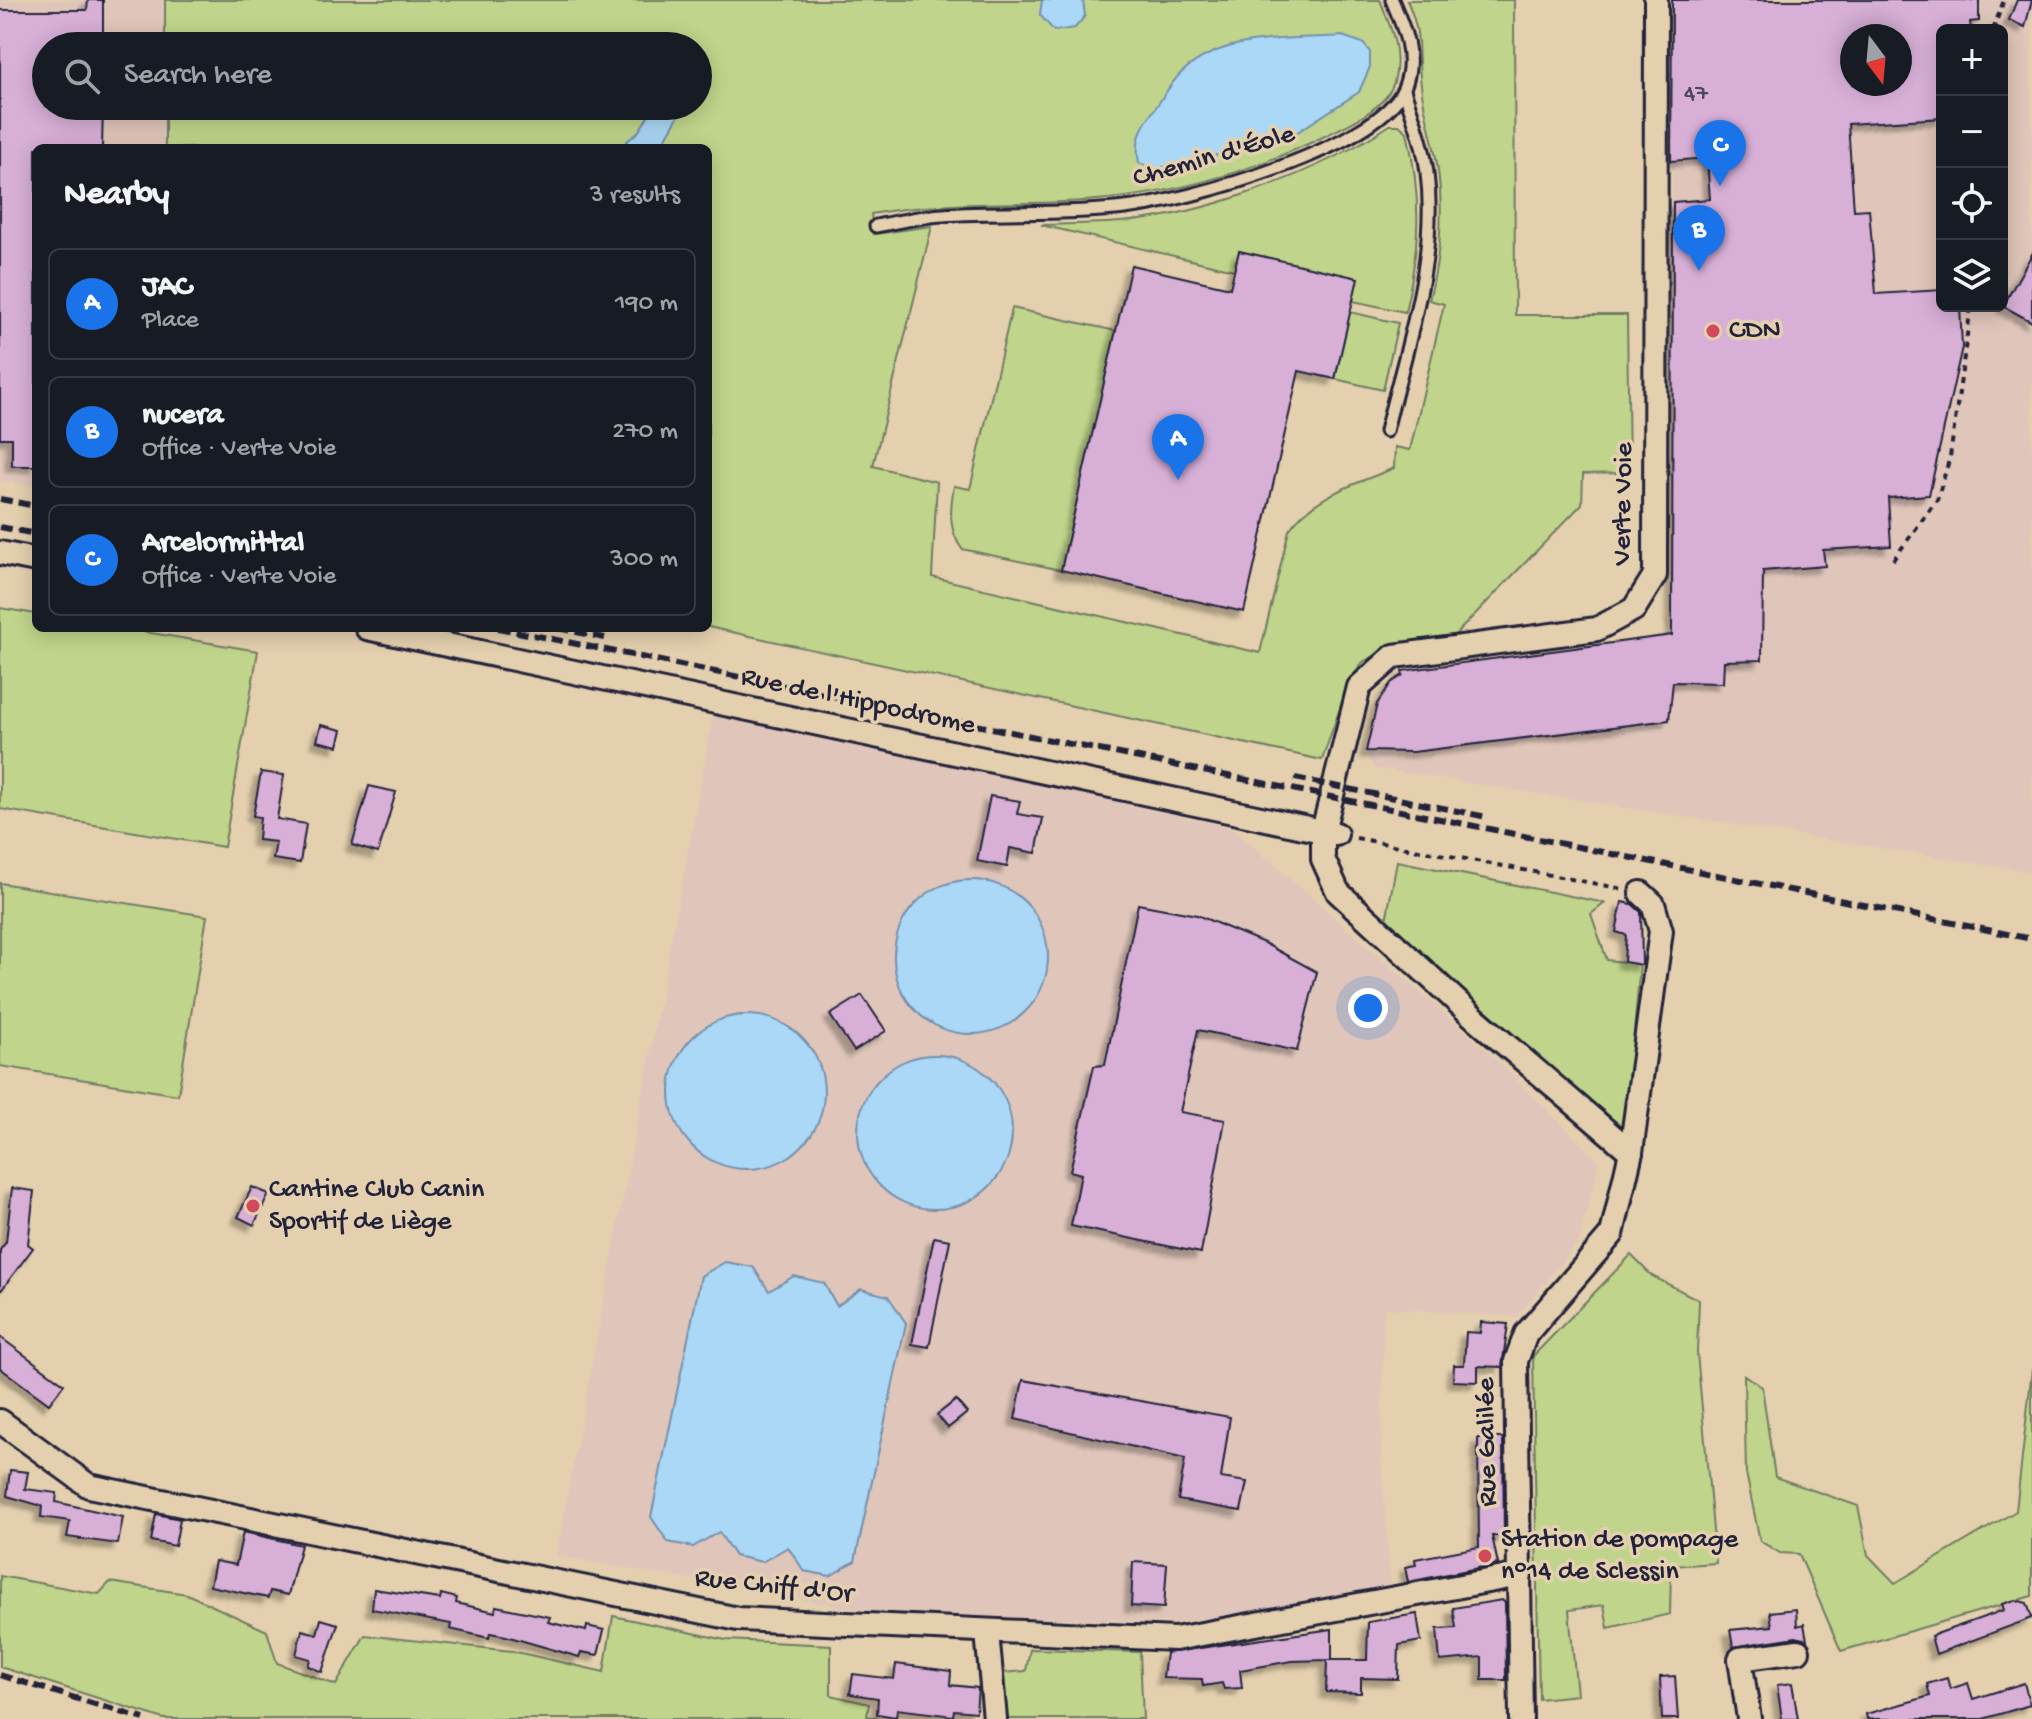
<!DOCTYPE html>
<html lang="en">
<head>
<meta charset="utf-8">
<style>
  body { margin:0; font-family:"Gochi Hand",sans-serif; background:#242831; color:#f1f3f6 }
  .controls { position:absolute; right:24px; top:24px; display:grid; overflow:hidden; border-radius:12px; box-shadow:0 4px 20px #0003 }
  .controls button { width:72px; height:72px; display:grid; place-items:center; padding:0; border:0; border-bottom:2px solid #363941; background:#171b24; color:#f1f3f6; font:40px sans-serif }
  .compass { position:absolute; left:1840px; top:24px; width:72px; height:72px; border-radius:50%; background:#171b24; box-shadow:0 4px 20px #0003; rotate:164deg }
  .you { position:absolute; left:1368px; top:1008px; width:28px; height:28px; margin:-20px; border:6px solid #fff; border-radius:50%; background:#1a73e8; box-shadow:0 0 0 12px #1a73e833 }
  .badge { display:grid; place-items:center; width:52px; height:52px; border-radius:50%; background:#1a73e8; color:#fff; font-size:26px; font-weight:700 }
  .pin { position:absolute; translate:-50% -66px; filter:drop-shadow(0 2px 4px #0008) }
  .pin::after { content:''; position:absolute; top:42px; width:28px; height:24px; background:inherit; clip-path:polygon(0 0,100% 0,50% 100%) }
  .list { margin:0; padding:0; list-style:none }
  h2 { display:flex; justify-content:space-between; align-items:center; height:104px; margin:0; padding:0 32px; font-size:34px }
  h2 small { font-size:26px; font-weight:400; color:#9ea1a6 }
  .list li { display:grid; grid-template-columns:52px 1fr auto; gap:24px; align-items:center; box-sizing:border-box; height:112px; margin:0 16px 16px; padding:0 16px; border:2px solid #363941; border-radius:12px }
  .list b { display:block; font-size:30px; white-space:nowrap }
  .list p { margin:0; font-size:26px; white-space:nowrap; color:#9ea1a6 }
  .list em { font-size:26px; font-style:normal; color:#9ea1a6 }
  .icon { flex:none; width:44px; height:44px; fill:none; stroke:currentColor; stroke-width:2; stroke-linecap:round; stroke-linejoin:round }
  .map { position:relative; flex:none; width:2032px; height:1719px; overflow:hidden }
  .search { position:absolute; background:#171b24; box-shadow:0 4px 20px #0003; left:32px; top:32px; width:680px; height:88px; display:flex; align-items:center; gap:20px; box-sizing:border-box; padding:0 28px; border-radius:44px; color:#9ea1a6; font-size:30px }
  .panel { position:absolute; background:#171b24; box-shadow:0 4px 20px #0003; left:32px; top:144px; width:680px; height:488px; border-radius:12px }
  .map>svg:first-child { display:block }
  .built { fill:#e0c6ba; fill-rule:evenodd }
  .green { fill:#c0d58b; stroke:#717c63; stroke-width:2 }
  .water { fill:#aad8f6; stroke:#748fab; stroke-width:2 }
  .building { fill:#d7afd7; stroke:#22223b; stroke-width:2; fill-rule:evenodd; filter:url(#shadow) }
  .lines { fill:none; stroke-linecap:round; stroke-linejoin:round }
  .service-casing { stroke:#22223b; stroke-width:17 }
  .minor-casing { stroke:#22223b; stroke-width:28 }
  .path { stroke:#22223b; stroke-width:4; stroke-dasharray:6 6; stroke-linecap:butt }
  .service { stroke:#e4d0ae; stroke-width:11 }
  .minor { stroke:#e4d0ae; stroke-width:22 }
  .rail { stroke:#22223b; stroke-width:6; stroke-dasharray:12 6; stroke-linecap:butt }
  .poi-dot { fill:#d1495b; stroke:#e4d0ae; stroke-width:3 }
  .labels { text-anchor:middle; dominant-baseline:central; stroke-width:7; stroke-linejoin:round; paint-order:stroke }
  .number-label { font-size:24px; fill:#4f4562 }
  .street-label { font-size:28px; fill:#22223b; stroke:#e4d0ae }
  .poi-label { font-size:28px; fill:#22223b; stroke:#e4d0ae; text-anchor:start }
</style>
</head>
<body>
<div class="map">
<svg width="2032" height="1719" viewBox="0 0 2032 1719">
  <defs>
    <filter id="shadow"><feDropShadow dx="-6" dy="6" stdDeviation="2" flood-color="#0004"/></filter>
  </defs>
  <rect width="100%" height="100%" fill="#e4d0ae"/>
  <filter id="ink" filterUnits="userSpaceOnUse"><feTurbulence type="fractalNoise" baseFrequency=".0125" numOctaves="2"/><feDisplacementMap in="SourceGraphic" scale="16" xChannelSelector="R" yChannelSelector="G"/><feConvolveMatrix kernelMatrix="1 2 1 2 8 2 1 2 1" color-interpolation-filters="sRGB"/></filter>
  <g filter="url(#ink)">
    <g class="built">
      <path d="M0 0H165V46H46V106H165L164 148H36V487L0 481Z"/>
      <path d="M1672 0H2032V872L1374 768 1366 751 1377 704 1384 692 1403 675 1402 671 1672 634ZM1942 30H2002V306H1942ZM1852 36H1900V84H1852Z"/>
      <path d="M714 711 1232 828 1491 1054 1599 1161 1579 1242 1517 1317 1384 1308 1381 1460 1391 1588 1181 1623 918 1614 877 1613 556 1556Z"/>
    </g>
    <g class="green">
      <path d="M165 0H1380C1391 27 1402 53 1394 82 1386 108 1351 123 1329 134 1266 165 1195 188 1126 197 1041 208 955 198 871 214L874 234 932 226 873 466 937 482 932 577 1260 653 1289 530C1313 495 1357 484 1394 468L1395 447 1410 450 1444 304 1429 300C1440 257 1444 214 1438 170 1434 141 1424 113 1421 85 1416 48 1423 38 1407 0H1514L1515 315H1627L1629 473 1583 474 1582 504 1452 638 1391 647 1363 662 1349 682 1322 760 708 627V148H165V106H698V46H165Z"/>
      <path d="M1390 125H1399L1407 132C1422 198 1420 247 1405 312L1353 301 1357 278 1239 251 1234 270 1041 225C1068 224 1094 224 1121 222 1203 216 1322 171 1390 125Z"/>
      <path d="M1012 308 1116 331 1061 570 962 549C948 530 950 508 954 486L970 489Z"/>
      <path d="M1350 312 1398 323 1383 390 1335 379Z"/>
      <path d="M0 608 36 614V628H122L258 651 224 847 0 809Z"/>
      <path d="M1397 861 1605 903 1591 914 1607 960 1640 964 1625 1136 1386 921Z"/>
      <path d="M0 883 207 916 178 1095 0 1066Z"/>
      <path d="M1631 1255 1652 1276 1699 1300 1697 1353 1716 1563 1671 1566 1670 1614 1608 1628 1604 1605 1569 1610 1577 1695 1539 1699 1533 1356Z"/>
      <path d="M2032 1369V1596L1841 1651 1799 1554 1780 1553 1760 1541 1746 1473 1744 1375 1762 1387 1775 1477 1858 1506 1868 1555 1895 1583 2016 1511Z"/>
      <path d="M0 1576 99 1594 110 1582 187 1594 267 1631 277 1663 336 1685 365 1635 512 1651 604 1672 613 1616 726 1640 831 1645V1695L869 1704 867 1716 879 1719H164L0 1667Z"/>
      <path d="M1030 1649 1140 1652 1143 1719H1005L1002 1673 1026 1671Z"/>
    </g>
    <g class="water">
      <path d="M1042 0H1083L1085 16 1075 28 1054 31 1040 15Z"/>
      <path d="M1342 36 1363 43 1370 52V67L1359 92 1285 140 1155 169 1139 163C1134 139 1142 126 1156 107 1164 96 1172 81 1182 72 1226 33 1288 40 1342 36Z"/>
      <path d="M654 106H684L660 148H619L639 131Z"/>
      <circle cx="971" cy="957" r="77"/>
      <circle cx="747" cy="1092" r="77"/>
      <circle cx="935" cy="1132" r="77"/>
      <path d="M725 1262 753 1267 769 1291 794 1276 824 1283 837 1306 861 1289 888 1296 906 1323 855 1561 830 1576 804 1571 788 1547 762 1562 735 1556 719 1532 693 1547 668 1542 651 1517 701 1276Z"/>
    </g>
    <g class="building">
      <path d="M88 0H103V46H46V106H103L102 148H36V466H12V438H0V10H87Z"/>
      <path d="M1672 0H1979V21L1970 22 1971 30H1942V118L1848 124 1854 210 1869 209 1876 294 1942 290V306H1960L1962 347 1929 495 1888 498 1891 546 1823 550 1825 566 1763 571 1762 660 1724 661 1723 683 1673 682 1669 720 1413 752 1366 751 1377 704 1391 683 1403 675 1402 671 1672 635 1673 202 1710 199 1707 158 1671 161ZM1852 36H1900V84H1852Z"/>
      <path d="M2017 0H2032L2025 27 2009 20Z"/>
      <path d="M1239 251 1358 278 1335 379 1299 371 1244 612 1061 570 1131 265 1230 288Z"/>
      <path d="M2032 254V322L2003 306Z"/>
      <path d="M321 725 342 730 338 746 317 741Z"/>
      <path d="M261 772 284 775 277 819 306 824 300 863 273 859 276 842 258 840 260 817 253 816Z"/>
      <path d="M369 786 396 792 378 853 352 845Z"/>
      <path d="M990 796 1020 801 1017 814 1043 818 1036 853 1010 848 1007 867 977 861Z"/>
      <path d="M1622 902 1632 904 1641 912 1642 965 1624 962 1626 935 1616 932Z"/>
      <path d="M1138 904 1197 915 1264 943 1317 972 1297 1051 1198 1030 1180 1112 1225 1120 1201 1253 1071 1226 1081 1174 1070 1171 1094 1066 1105 1065Z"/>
      <path d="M862 995 886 1031 854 1051 830 1015Z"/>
      <path d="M252 1187 269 1194 254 1225 238 1217Z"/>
      <path d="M12 1188 34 1191 28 1244 33 1248 0 1292V1250L6 1242Z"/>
      <path d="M934 1237 950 1240 929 1347 912 1344Z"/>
      <path d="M1481 1322 1508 1324 1502 1367 1478 1366V1382L1453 1381 1454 1365H1464L1466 1332 1480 1333Z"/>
      <path d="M0 1337 64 1384 49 1404 0 1368Z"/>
      <path d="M1023 1380 1230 1417 1221 1478 1247 1482 1241 1511 1178 1500 1185 1459 1015 1419Z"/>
      <path d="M956 1400 967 1413 948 1428 937 1415Z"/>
      <path d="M1478 1438H1503L1504 1536H1492L1498 1564 1408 1582 1405 1567 1416 1565 1415 1559 1479 1547Z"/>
      <path d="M10 1470 28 1472 25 1489 57 1493 56 1502 123 1517 118 1544 67 1537 70 1521 41 1517 42 1506 7 1496Z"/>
      <path d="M156 1514 180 1519 175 1546 151 1541Z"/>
      <path d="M243 1532 301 1545 288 1595 270 1591 268 1598 210 1586 215 1561 236 1565Z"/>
      <path d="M1133 1562 1167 1564 1164 1608 1131 1606Z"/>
      <path d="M374 1589 440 1599 441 1594 457 1598 456 1603 495 1612 496 1606 550 1617 548 1622 586 1631 587 1626 604 1630 598 1655 581 1652 579 1657 506 1636 490 1633 489 1638 450 1629 451 1624 372 1609Z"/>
      <path d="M1502 1600 1505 1603 1506 1680H1482V1657L1440 1661 1437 1629 1456 1628 1453 1608Z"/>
      <path d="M2015 1600 2027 1603 2032 1618 1936 1654 1931 1636 2004 1610 2002 1604Z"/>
      <path d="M1796 1609 1797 1626 1804 1624 1807 1640 1796 1637 1733 1647 1730 1630 1772 1626 1770 1612Z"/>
      <path d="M1417 1614 1421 1641 1399 1645 1398 1679 1361 1678V1693L1326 1692 1327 1660 1292 1661 1240 1670 1242 1688 1224 1689 1222 1683 1203 1686 1202 1679 1163 1678 1166 1653 1332 1629V1660H1328H1367L1368 1622Z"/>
      <path d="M321 1619 338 1624 322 1672 308 1666 310 1659 296 1655 302 1630 317 1634Z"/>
      <path d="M896 1664 951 1671 950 1685 978 1688 976 1712 954 1710 953 1716 897 1709 896 1717 877 1714 878 1698 850 1694 853 1674 894 1679Z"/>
      <path d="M1675 1676 1678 1719H1662L1660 1677Z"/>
      <path d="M1947 1678 1950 1689 1968 1683 1973 1699 2024 1683 2030 1705 1983 1719H1867L1866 1714 1930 1696 1927 1684Z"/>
      <path d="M1792 1683 1798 1719H1782L1777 1685Z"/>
    </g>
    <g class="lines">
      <g class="service-casing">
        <g id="service">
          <path d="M876 226C898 222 921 216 943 215 1003 211 1065 215 1125 208 1187 201 1379 148 1404 88 1417 58 1404 28 1392 0"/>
          <path d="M1386 431C1406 348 1438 259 1427 173 1424 145 1413 117 1404 90"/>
        </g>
      </g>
      <g class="minor-casing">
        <g id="minor">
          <path d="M0 553 36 560"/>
          <path d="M367 628 1336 834"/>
          <path d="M1631 1152 1477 1020 1338 892 1323 859V831L1359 687 1394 656 1597 629 1634 609 1655 575 1656 0"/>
          <path d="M0 1421 89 1486 738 1619 1175 1639 1520 1575"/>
          <path d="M987 1632 995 1719"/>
          <path d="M1521 1719 1516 1361 1526 1334 1612 1234 1631 1152 1661 931 1653 904 1641 893"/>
          <path d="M1749 1719 1740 1659 1798 1651"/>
        </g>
      </g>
      <g class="path">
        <path d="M1993 30 2004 0"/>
        <path d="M1893 560 1937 500 1950 457 1971 306"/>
        <path d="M1356 838 1623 889"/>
      </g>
      <use href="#service" class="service"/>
      <use href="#minor" class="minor"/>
      <g class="rail">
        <path d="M0 499 36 506"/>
        <path d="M0 527 36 534"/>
        <path d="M498 628 2032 939"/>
        <path d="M558 628 605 638"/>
        <path d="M1295 778 1487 817"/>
        <path d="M0 1675 144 1719"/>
      </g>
    </g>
  </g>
  <g class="poi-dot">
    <circle cx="1713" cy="331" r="8"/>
    <circle cx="253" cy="1206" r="8"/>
    <circle cx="1485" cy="1556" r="8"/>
  </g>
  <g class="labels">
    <g class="number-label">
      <text x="1696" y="94">47</text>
    </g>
    <g class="street-label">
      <text transform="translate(1214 157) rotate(-16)">Chemin d'Éole</text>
      <text transform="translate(1624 504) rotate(-89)">Verte Voie</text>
      <text transform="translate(858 702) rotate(12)">Rue de l'Hippodrome</text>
      <text transform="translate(1488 1442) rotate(-91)">Rue Galilée</text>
      <text transform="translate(774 1587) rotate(6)">Rue Chiff d'Or</text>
    </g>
    <g class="poi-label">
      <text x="1729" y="331">CDN</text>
      <text x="269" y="1190">Cantine Club Canin<tspan x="269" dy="32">Sportif de Liège</tspan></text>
      <text x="1501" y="1540">Station de pompage<tspan x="1501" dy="32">n°14 de Sclessin</tspan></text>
    </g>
  </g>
</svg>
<div class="controls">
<button>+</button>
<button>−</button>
<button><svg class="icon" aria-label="locate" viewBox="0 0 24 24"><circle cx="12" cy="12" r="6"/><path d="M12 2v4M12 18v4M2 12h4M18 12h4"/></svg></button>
<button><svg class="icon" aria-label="layers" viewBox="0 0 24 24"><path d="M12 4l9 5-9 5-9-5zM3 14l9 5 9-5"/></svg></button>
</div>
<svg class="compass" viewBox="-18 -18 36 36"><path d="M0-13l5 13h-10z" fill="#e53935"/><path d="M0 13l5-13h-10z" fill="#9ea1a6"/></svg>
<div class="you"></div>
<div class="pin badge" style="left:1178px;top:480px">A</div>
<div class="pin badge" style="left:1699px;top:271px">B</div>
<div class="pin badge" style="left:1720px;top:186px">C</div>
<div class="search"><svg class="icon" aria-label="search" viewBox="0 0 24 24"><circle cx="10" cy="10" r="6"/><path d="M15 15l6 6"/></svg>Search here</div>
<section class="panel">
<h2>Nearby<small>3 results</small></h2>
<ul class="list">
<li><span class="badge">A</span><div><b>JAC</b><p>Place</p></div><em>190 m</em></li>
<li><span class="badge">B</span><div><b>nucera</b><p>Office · Verte Voie</p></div><em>270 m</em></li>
<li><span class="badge">C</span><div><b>Arcelormittal</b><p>Office · Verte Voie</p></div><em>300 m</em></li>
</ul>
</section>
</div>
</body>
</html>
